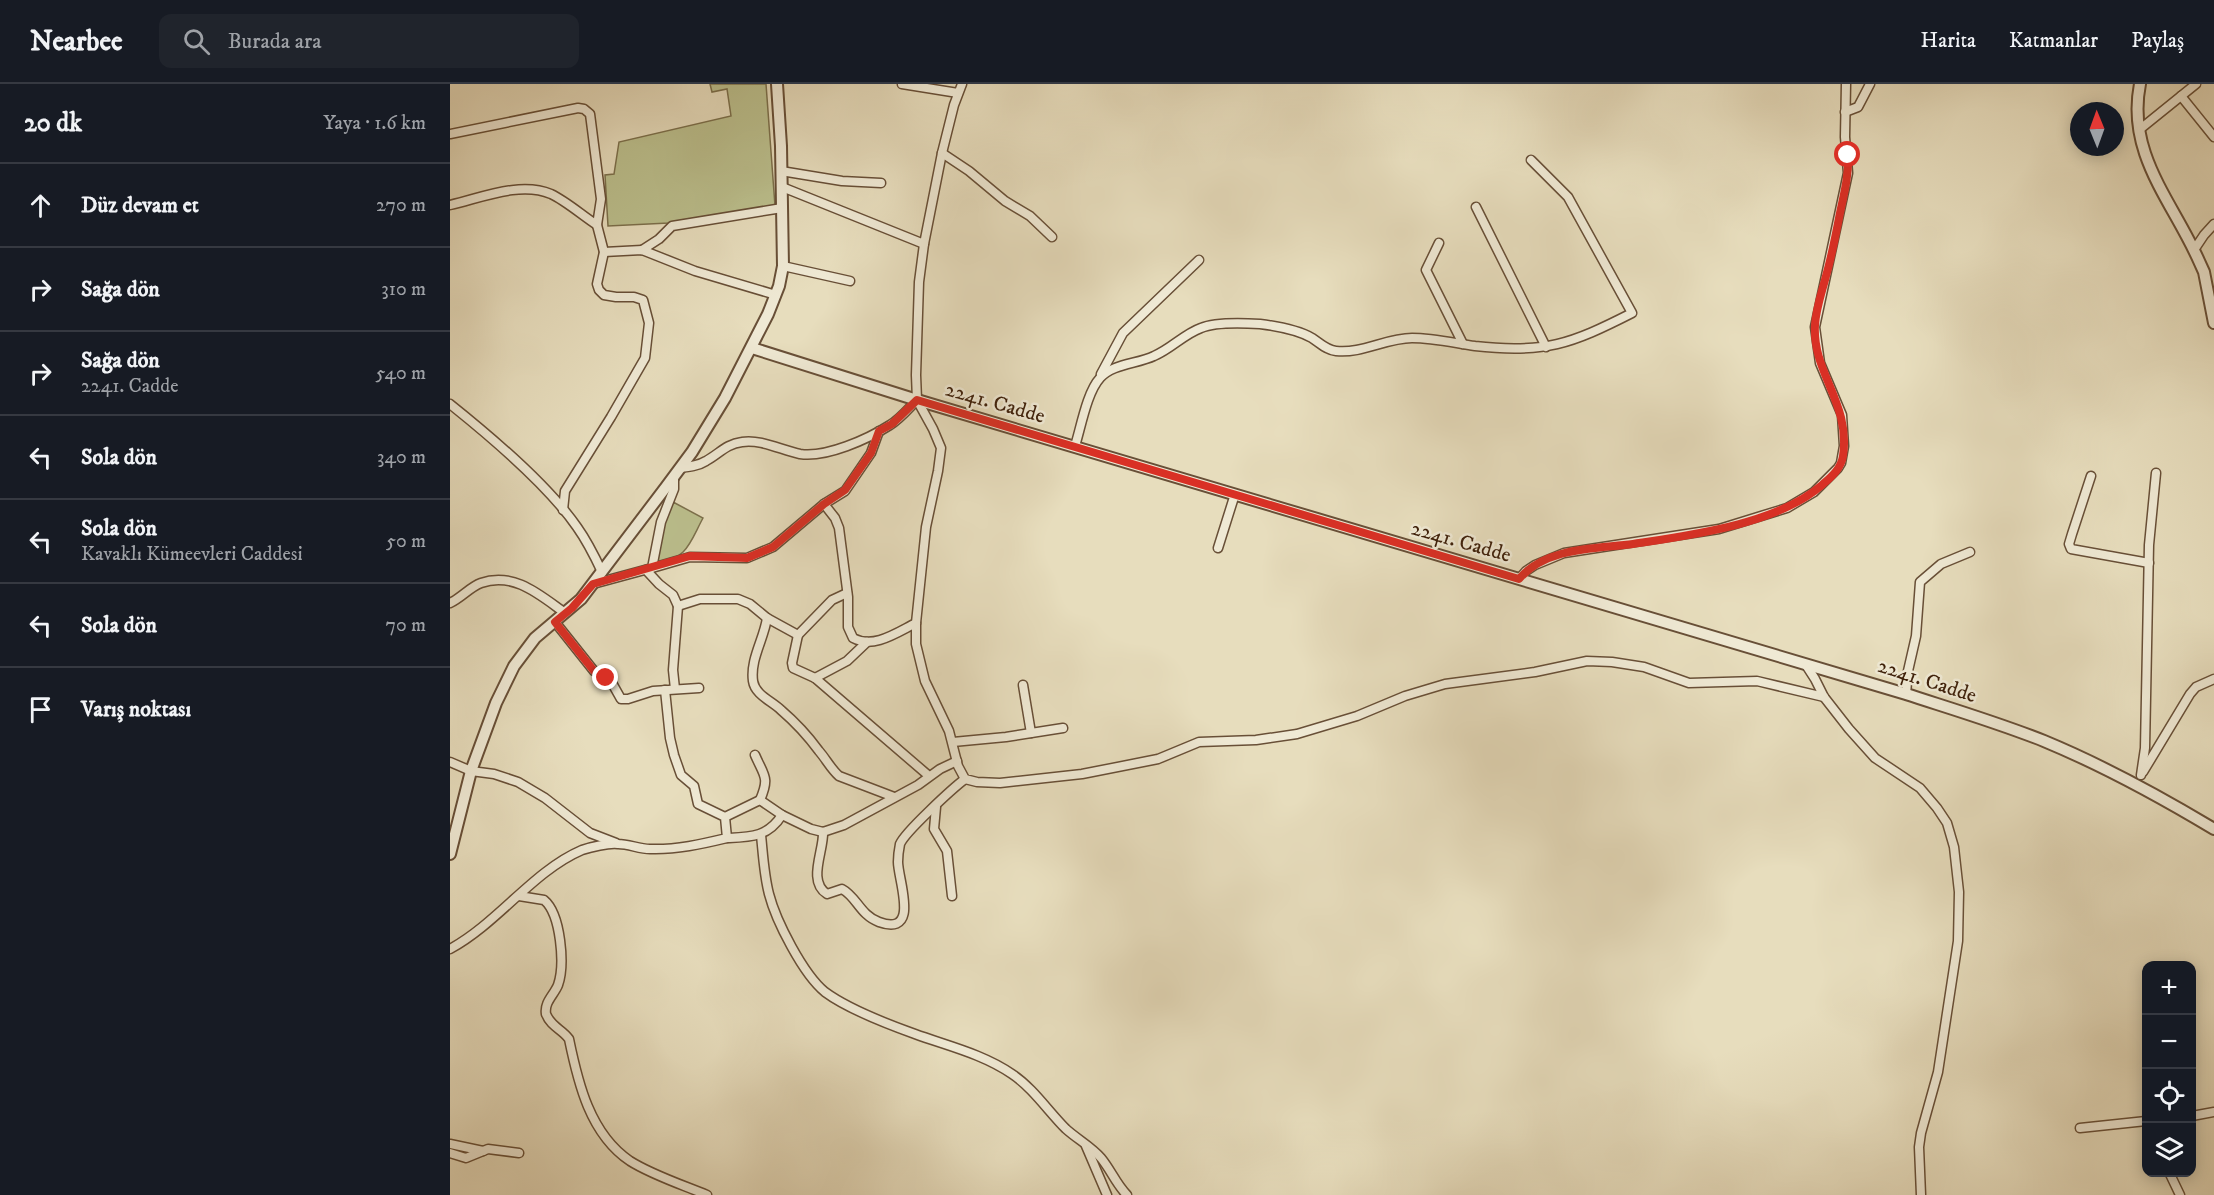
<!DOCTYPE html>
<html lang="tr">
<head>
<meta charset="utf-8">
<style>
  body { margin:0; font-family:"IM FELL DW Pica",serif; background:#20242c; color:#f1f3f6 }
  .controls { position:absolute; right:18px; bottom:18px; display:grid; overflow:hidden; border-radius:12px; box-shadow:0 3px 15px #0003 }
  .controls button { width:54px; height:54px; display:grid; place-items:center; padding:0; border:0; border-bottom:2px solid #363941; background:#171b24; color:#f1f3f6; font:30px sans-serif }
  .compass { position:absolute; left:1620px; top:18px; width:54px; height:54px; border-radius:50%; background:#171b24; box-shadow:0 3px 15px #0003; rotate:359deg }
  .stop { position:absolute; width:18px; height:18px; margin:-14px; border:4px solid #d93025; border-radius:50%; background:#fff }
  .stop.end { background:#d93025; border-color:#fff; box-shadow:0 2px 6px #0008 }
  .list { margin:0; padding:0; list-style:none }
  h2 { display:flex; justify-content:space-between; align-items:center; height:78px; margin:0; padding:0 24px; font-size:26px }
  h2 small { font-size:20px; font-weight:400; color:#9ea1a6 }
  .list li { display:grid; grid-template-columns:39px 1fr auto; gap:18px; align-items:center; box-sizing:border-box; height:84px; padding:0 24px; border-top:2px solid #363941 }
  .list b { display:block; font-size:22px; white-space:nowrap }
  .list p { margin:0; font-size:20px; white-space:nowrap; color:#9ea1a6 }
  .list em { font-size:20px; font-style:normal; color:#9ea1a6 }
  .icon { flex:none; width:33px; height:33px; fill:none; stroke:currentColor; stroke-width:2; stroke-linecap:round; stroke-linejoin:round }
  .map { position:relative; flex:none; width:1764px; height:1111px; overflow:hidden }
  header { display:flex; align-items:center; gap:36px; box-sizing:border-box; height:84px; padding:0 30px; background:#171b24; border-bottom:2px solid #363941 }
  header strong { font-size:28px }
  nav { display:flex; gap:33px; margin-inline-start:auto; font-size:21px }
  .search { width:420px; height:54px; background:#20242c; display:flex; align-items:center; gap:15px; box-sizing:border-box; padding:0 21px; border-radius:12px; color:#9ea1a6; font-size:22px }
  main { display:flex }
  aside { flex:1; background:#171b24 }
  .map>svg:first-child { display:block }
  .green { fill:#bbbf8d; stroke:#7c704c; stroke-width:1.5 }
  .lines { fill:none; stroke-linecap:round; stroke-linejoin:round }
  .minor-casing { stroke:#684f37; stroke-width:11 }
  .tertiary-casing { stroke:#684f37; stroke-width:14 }
  .minor { stroke:#efe9d4; stroke-width:8 }
  .tertiary { stroke:#efe9d4; stroke-width:10 }
  .route { stroke:#d93025; stroke-width:8 }
  .labels { text-anchor:middle; dominant-baseline:central; stroke-width:5; stroke-linejoin:round; paint-order:stroke }
  .street-label { font-size:21px; fill:#3e200a; stroke:#efe9d4 }
</style>
</head>
<body>
<header>
<strong>Nearbee</strong>
<div class="search"><svg class="icon" aria-label="search" viewBox="0 0 24 24"><circle cx="10" cy="10" r="6"/><path d="M15 15l6 6"/></svg>Burada ara</div>
<nav><a>Harita</a><a>Katmanlar</a><a>Paylaş</a></nav>
</header>
<main>
<aside>
<h2>20 dk<small>Yaya · 1.6 km</small></h2>
<ul class="list">
<li><svg class="icon" aria-label="ahead" viewBox="0 0 24 24"><path d="M12 20V5M6 11l6-6 6 6"/></svg><div><b>Düz devam et</b></div><em>270 m</em></li>
<li><svg class="icon" aria-label="right" viewBox="0 0 24 24"><path d="M7 20v-9h11M14 6l5 5-5 5"/></svg><div><b>Sağa dön</b></div><em>310 m</em></li>
<li><svg class="icon" aria-label="right" viewBox="0 0 24 24"><path d="M7 20v-9h11M14 6l5 5-5 5"/></svg><div><b>Sağa dön</b><p>2241. Cadde</p></div><em>540 m</em></li>
<li><svg class="icon" aria-label="left" viewBox="0 0 24 24"><path d="M17 20v-9H6M10 6l-5 5 5 5"/></svg><div><b>Sola dön</b></div><em>340 m</em></li>
<li><svg class="icon" aria-label="left" viewBox="0 0 24 24"><path d="M17 20v-9H6M10 6l-5 5 5 5"/></svg><div><b>Sola dön</b><p>Kavaklı Kümeevleri Caddesi</p></div><em>50 m</em></li>
<li><svg class="icon" aria-label="left" viewBox="0 0 24 24"><path d="M17 20v-9H6M10 6l-5 5 5 5"/></svg><div><b>Sola dön</b></div><em>70 m</em></li>
<li><svg class="icon" aria-label="arrive" viewBox="0 0 24 24"><path d="M6 21V4h12l-3 4 3 4H6"/></svg><div><b>Varış noktası</b></div></li>
</ul>
</aside>
<div class="map">
<svg width="1764" height="1111" viewBox="0 0 1764 1111">
  <rect width="100%" height="100%" fill="#e7ddbd"/>
  <filter id="stains"><feTurbulence type="fractalNoise" baseFrequency=".00333" numOctaves="4"/><feColorMatrix values="0 0 0 0 .2 0 0 0 0 .09 0 0 0 0 .02 0 0 0 .5 -.17"/></filter>
  <radialGradient id="worn" r=".72"><stop offset=".6" stop-color="#630" stop-opacity="0"/><stop offset="1" stop-color="#630" stop-opacity=".3"/></radialGradient>
  <g class="green">
    <path d="M260 0H316L325 122 219 139 158 142 155 91 164 90 169 58 281 32 277 5 262 8Z"/>
    <path d="M223 418 253 434C240 458 237 476 207 478L213 443Z"/>
  </g>
  <g class="lines">
    <g class="minor-casing">
      <g id="minor">
        <path d="M452 0 508 9"/>
        <path d="M512 0 504 21 492 69 474 160 469 198 466 291 467 316 483 345 491 364 488 387 476 443 466 539V560L475 597 499 647 508 682 515 695 527 698 550 699 632 690 708 675 749 658 806 656 847 650 907 632 955 612 995 600 1085 588 1137 577 1162 578 1194 583 1239 599 1307 597 1374 613"/>
        <path d="M1731 12 1764 53"/>
        <path d="M1395 28 1408 23 1420 0"/>
        <path d="M1689 46 1746 0"/>
        <path d="M0 50 128 24 134 25 140 30 151 115 147 141 154 168 147 200 149 206 154 211 166 213H184L193 216 199 239 195 274 161 333 115 407 113 426"/>
        <path d="M492 69 519 87 555 117 580 132 602 153"/>
        <path d="M331 87 392 97 431 99"/>
        <path d="M332 103 474 160"/>
        <path d="M0 121C31 114 70 97 101 110 116 117 133 132 147 141"/>
        <path d="M1026 123 1096 263"/>
        <path d="M989 159 976 186 1013 260"/>
        <path d="M192 166 209 155 222 142 332 124"/>
        <path d="M1744 166 1754 151 1764 140"/>
        <path d="M154 168 192 166 245 187 326 211"/>
        <path d="M333 182 400 197"/>
        <path d="M651 290 673 249 749 176"/>
        <path d="M0 320C40 352 98 401 127 443 137 457 145 473 152 488"/>
        <path d="M625 362C631 343 637 308 650 294 662 280 687 280 704 272 721 265 734 250 751 244 765 238 794 239 810 240 826 242 848 246 862 254 870 259 876 266 886 267 912 270 936 254 962 254 983 254 1004 259 1025 262 1095 270 1121 260 1182 229L1118 113 1081 76"/>
        <path d="M230 384C239 383 248 382 256 377 269 370 276 360 292 358 311 355 331 366 350 370 376 374 418 355 440 341 450 335 459 324 467 316"/>
        <path d="M1641 392 1622 450 1619 460 1621 465 1699 479"/>
        <path d="M374 420 385 434 389 444 398 513V543L403 554C424 565 446 549 466 539"/>
        <path d="M768 464 785 410"/>
        <path d="M202 484 240 473 297 474 323 463 374 420 395 407 421 369 429 347"/>
        <path d="M196 486 209 500 223 511 228 522 223 586 225 605"/>
        <path d="M1069 495 1076 487 1085 481 1114 469 1269 445 1337 424 1364 408 1388 384 1391 379 1394 362 1392 331 1370 279 1365 243 1398 89 1395 53 1396 0"/>
        <path d="M143 500 202 484 211 438 224 405V392"/>
        <path d="M0 519C11 514 20 503 31 499 64 487 91 512 115 529"/>
        <path d="M228 522 250 515H288L300 520 317 534 348 551 382 516 397 509"/>
        <path d="M317 534C314 555 300 575 303 597 305 611 322 617 331 626 345 638 358 652 369 667 376 675 381 685 389 692L444 713"/>
        <path d="M105 538 144 587 162 599 171 615H178L203 607 249 604"/>
        <path d="M348 551 342 579 343 584 365 594 479 692"/>
        <path d="M1356 581 1365 595 1374 613 1399 645 1425 674 1470 704 1487 724 1497 739 1504 763 1509 808 1508 857 1488 988 1471 1049 1469 1063 1471 1111"/>
        <path d="M365 594 397 577 417 558"/>
        <path d="M573 601 581 649"/>
        <path d="M1456 610 1458 587 1466 552 1470 498 1491 480 1520 468"/>
        <path d="M503 658 556 653 613 644"/>
        <path d="M305 671C314 692 320 693 310 716"/>
        <path d="M0 678 21 687 44 690 68 698 95 714 140 749 166 759"/>
        <path d="M1693 688 1740 610 1746 603 1764 595"/>
        <path d="M1691 691 1695 664 1699 461 1706 389"/>
        <path d="M486 723 484 745 497 767 502 812"/>
        <path d="M275 733 310 716 332 731 361 745 373 748 394 741 468 701 490 685 507 677"/>
        <path d="M373 748C374 767 357 797 377 810L392 805C407 813 410 831 429 838 471 853 448 796 448 778 448 772 449 765 450 760 455 748 503 704 515 695"/>
        <path d="M311 751C313 770 314 791 319 810 326 837 353 890 375 908 398 925 437 940 465 950 498 962 533 970 562 990 583 1004 598 1027 616 1045 627 1055 642 1063 651 1074 661 1086 666 1100 677 1111"/>
        <path d="M277 754C301 753 318 753 332 731"/>
        <path d="M69 812 94 816C111 830 115 881 108 901 104 911 94 918 96 930 101 943 112 945 119 955 128 999 140 1050 180 1077 202 1091 233 1101 257 1111"/>
        <path d="M0 865C48 839 83 787 132 766 141 763 158 759 168 760 179 760 189 765 200 765 226 766 252 760 277 754L275 733 248 720 244 702 231 691 224 671 220 654 215 606"/>
        <path d="M1742 1032 1764 1028"/>
        <path d="M1630 1044 1696 1037"/>
        <path d="M0 1060 33 1067"/>
        <path d="M636 1062 657 1111"/>
        <path d="M0 1069 16 1074 38 1065 69 1069"/>
        <path d="M1719 1088 1730 1111"/>
      </g>
    </g>
    <g class="tertiary-casing">
      <g id="tertiary">
        <path d="M1690 0C1676 70 1723 118 1749 177L1754 188 1764 239"/>
        <path d="M302 264 467 316 1456 610C1502 625 1549 639 1594 657 1652 681 1709 712 1764 745"/>
        <path d="M0 770 21 687 46 619 64 582 85 554 131 515 216 403 242 368 275 314 318 230 329 202 333 182 331 62 327 0"/>
      </g>
    </g>
    <use href="#minor" class="minor"/>
    <use href="#tertiary" class="tertiary"/>
  </g>
  <g class="lines">
    <path class="route" d="M156 594 144 587 105 538 122 524 143 500 240 472 297 474 323 463 374 420 395 406 421 369 429 347 442 340 467 316 1069 495C1096 463 1145 465 1183 460 1242 451 1327 440 1372 401 1381 393 1391 385 1393 372 1401 319 1362 289 1365 241 1366 224 1372 208 1376 192 1382 171 1386 150 1390 129 1394 110 1399 91 1398 71"/>
  </g>
  <g class="labels">
    <g class="street-label">
      <text transform="translate(545 319) rotate(16)">2241. Cadde</text>
      <text transform="translate(1011 458) rotate(16)">2241. Cadde</text>
      <text transform="translate(1477 597) rotate(18)">2241. Cadde</text>
    </g>
  </g>
  <rect width="100%" height="100%" filter="url(#stains)"/>
  <rect width="100%" height="100%" fill="url(#worn)"/>
</svg>
<div class="controls">
<button>+</button>
<button>−</button>
<button><svg class="icon" aria-label="locate" viewBox="0 0 24 24"><circle cx="12" cy="12" r="6"/><path d="M12 2v4M12 18v4M2 12h4M18 12h4"/></svg></button>
<button><svg class="icon" aria-label="layers" viewBox="0 0 24 24"><path d="M12 4l9 5-9 5-9-5zM3 14l9 5 9-5"/></svg></button>
</div>
<svg class="compass" viewBox="-18 -18 36 36"><path d="M0-13l5 13h-10z" fill="#e53935"/><path d="M0 13l5-13h-10z" fill="#9ea1a6"/></svg>
<div class="stop" style="left:1398px;top:71px"></div>
<div class="stop end" style="left:156px;top:594px"></div>
</div>
</main>
</body>
</html>
